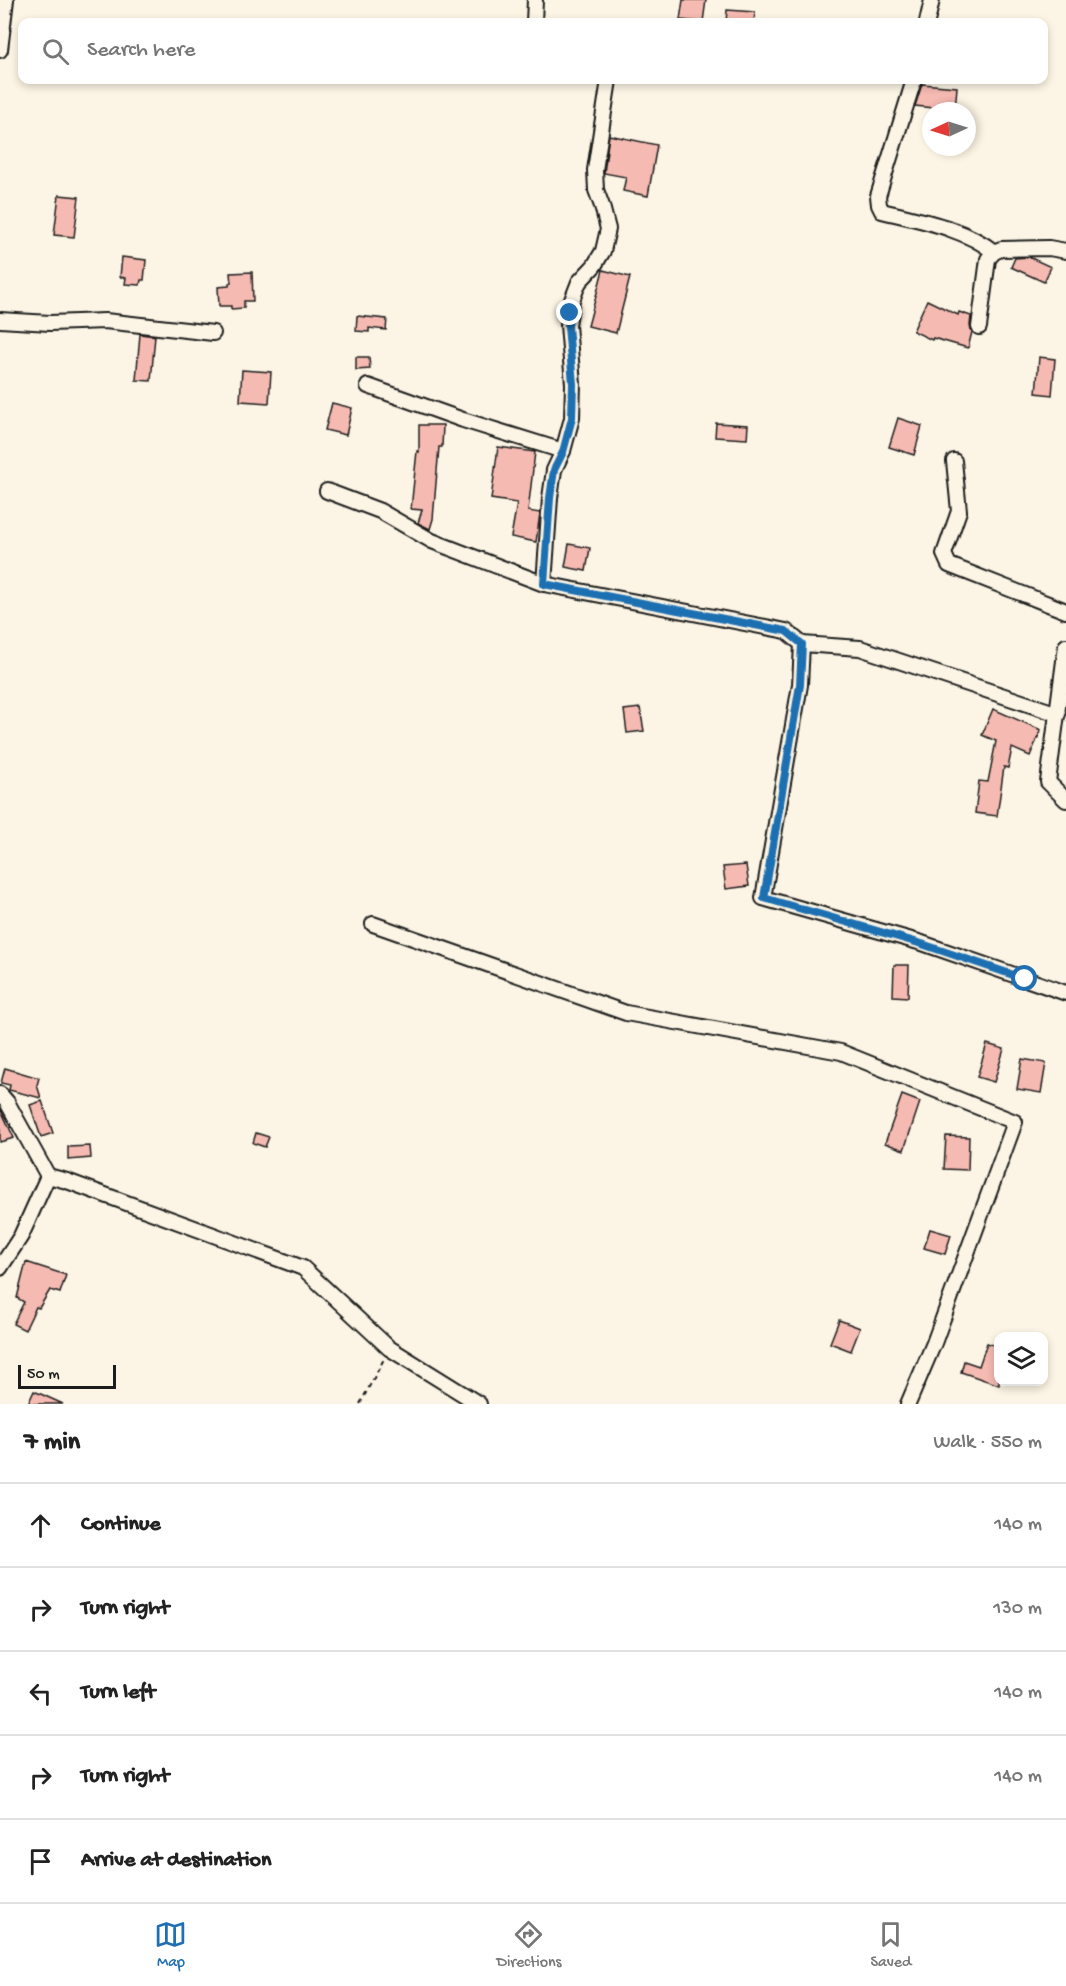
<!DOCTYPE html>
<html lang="en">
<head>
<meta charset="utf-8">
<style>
  body { margin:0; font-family:"Gochi Hand",sans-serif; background:#f6f6f6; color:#222 }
  .controls { position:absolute; right:18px; bottom:18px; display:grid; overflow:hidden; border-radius:12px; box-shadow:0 3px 9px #0003 }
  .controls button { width:54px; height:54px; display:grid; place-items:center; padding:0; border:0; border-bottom:2px solid #e0e0e0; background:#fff; color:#222; font:30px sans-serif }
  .compass { position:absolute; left:922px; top:102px; width:54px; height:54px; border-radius:50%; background:#fff; box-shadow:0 3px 9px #0003; rotate:266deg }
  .scale { position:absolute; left:18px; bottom:15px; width:98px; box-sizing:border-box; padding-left:6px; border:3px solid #1c1c1c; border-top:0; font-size:16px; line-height:21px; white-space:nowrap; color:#1c1c1c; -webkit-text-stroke:4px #fcf5e5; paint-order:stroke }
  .stop { position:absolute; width:18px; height:18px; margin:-14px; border:4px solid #1f6fb2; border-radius:50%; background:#fff }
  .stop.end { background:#1f6fb2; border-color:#fff; box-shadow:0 2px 6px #0008 }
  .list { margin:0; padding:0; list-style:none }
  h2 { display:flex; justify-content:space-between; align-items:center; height:78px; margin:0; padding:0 24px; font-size:26px }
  h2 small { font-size:20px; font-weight:400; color:#767676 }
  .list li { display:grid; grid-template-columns:39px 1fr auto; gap:18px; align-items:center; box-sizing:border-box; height:84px; padding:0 24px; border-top:2px solid #e0e0e0 }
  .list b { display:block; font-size:22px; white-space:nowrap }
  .list em { font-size:20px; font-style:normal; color:#767676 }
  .icon { flex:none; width:33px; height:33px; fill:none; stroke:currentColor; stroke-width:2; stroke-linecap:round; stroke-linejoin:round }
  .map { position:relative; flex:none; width:1066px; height:1404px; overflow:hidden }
  .search { position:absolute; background:#fff; box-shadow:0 3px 9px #0003; left:18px; right:18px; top:18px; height:66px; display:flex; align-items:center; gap:15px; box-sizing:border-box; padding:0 21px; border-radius:12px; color:#767676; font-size:22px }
  .sheet { height:498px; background:#fff }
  nav { display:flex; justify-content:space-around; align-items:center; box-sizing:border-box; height:84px; border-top:2px solid #e0e0e0; background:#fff; font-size:16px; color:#767676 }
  nav a { display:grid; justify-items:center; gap:3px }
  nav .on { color:#1f6fb2 }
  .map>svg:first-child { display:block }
  .building { fill:#f5bab1; stroke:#1c1c1c; stroke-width:1.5 }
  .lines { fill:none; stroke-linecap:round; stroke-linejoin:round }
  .street-casing { stroke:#1c1c1c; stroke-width:18 }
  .path { stroke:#1c1c1c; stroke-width:2; stroke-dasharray:4.5 4.5; stroke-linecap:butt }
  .street { stroke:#fcf5e5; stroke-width:14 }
  .route { stroke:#1f6fb2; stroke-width:8 }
</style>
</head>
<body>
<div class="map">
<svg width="1066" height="1404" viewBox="0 0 1066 1404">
  <rect width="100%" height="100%" fill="#fcf5e5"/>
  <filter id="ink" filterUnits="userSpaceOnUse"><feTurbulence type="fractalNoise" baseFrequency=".0167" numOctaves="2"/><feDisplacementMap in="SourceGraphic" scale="12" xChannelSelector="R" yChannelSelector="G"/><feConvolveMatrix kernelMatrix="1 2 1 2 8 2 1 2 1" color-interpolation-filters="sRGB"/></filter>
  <g filter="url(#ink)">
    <g class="building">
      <path d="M683 0H706L703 22 680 20Z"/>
      <path d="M727 10 755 12 754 22H726Z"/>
      <path d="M922 84 957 87 955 110 915 106Z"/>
      <path d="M609 135 657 145 648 196 623 191 626 177 604 173Z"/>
      <path d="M59 195 79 197 74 237 54 235Z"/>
      <path d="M122 257 146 260 144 280H141L140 285 125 284 126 278 120 277Z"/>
      <path d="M1029 257 1051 267 1044 282 1011 267 1015 258Z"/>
      <path d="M603 270 630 277 616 333 588 326Z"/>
      <path d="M252 272 253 301H244V308L231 309V306H219L218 287 229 286V283H231L230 273Z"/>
      <path d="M927 300 958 315 959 312 971 316 970 326 972 332 968 348 933 338 932 340 913 331Z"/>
      <path d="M357 316 387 319 386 330 369 328V332L356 331Z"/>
      <path d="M140 334 155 336 151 381 136 380Z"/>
      <path d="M356 357H369L370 369 356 370Z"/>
      <path d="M1039 357 1055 359 1052 395 1036 393Z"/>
      <path d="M242 370 271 372 269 403 240 401Z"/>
      <path d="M332 403 352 408 346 435 325 430Z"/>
      <path d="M898 418 922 426 914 455 889 447Z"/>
      <path d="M716 423 748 425 747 439 715 437Z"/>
      <path d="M419 425H443L442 447H439L433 519 430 529 418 523 422 510 411 509 417 451 419 452Z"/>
      <path d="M498 447 535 452 528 511 540 513 536 542 511 537 517 503 491 499Z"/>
      <path d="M569 544 590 548 586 571 565 567Z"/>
      <path d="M640 708 644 731 627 733 624 710Z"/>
      <path d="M993 709 1041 730 1030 756 1012 748 1008 768 1004 767 997 816 975 813 979 781 988 782 996 741 982 735Z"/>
      <path d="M746 865 749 886 726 889 723 867Z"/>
      <path d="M894 965H909L908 997 893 996Z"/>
      <path d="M987 1044 1004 1049 994 1082 977 1077Z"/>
      <path d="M1022 1059 1046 1063 1041 1093 1017 1089Z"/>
      <path d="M5 1068 39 1078 37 1085 41 1098 9 1090 10 1085 1 1083Z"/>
      <path d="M902 1095 920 1102 904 1150 885 1143Z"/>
      <path d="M42 1101 53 1133 41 1137 30 1105Z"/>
      <path d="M0 1108 14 1138 0 1142Z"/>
      <path d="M256 1133 269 1137 265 1147 253 1143Z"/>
      <path d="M946 1136 969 1137 968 1170 944 1169Z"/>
      <path d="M90 1146 91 1158 68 1160V1147Z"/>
      <path d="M930 1229 951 1235 945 1254 924 1248Z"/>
      <path d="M26 1262 66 1275 60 1293 50 1290 39 1308 36 1307 25 1330 13 1324 24 1302 17 1298Z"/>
      <path d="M839 1320 860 1328 851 1351 830 1343Z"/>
      <path d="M987 1343 999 1347 995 1359 999 1360V1385L961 1372 964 1361 979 1366Z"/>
      <path d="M34 1391 63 1404H28Z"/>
    </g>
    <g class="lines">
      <g class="street-casing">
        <g id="street">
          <path d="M534 22 535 0"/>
          <path d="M927 22 932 0"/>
          <path d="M0 50 6 0"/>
          <path d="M914 80 878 196 879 205 882 211C918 220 965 228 994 252"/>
          <path d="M0 320 50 323 105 321 213 333"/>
          <path d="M979 327 988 259 994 252 1001 249 1049 248 1066 251"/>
          <path d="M368 386 463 420 563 451"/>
          <path d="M954 461 959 511 944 554 949 565 1066 611"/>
          <path d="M327 491 380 511 432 541 544 584 786 631 802 644 800 685 763 898 922 943 1066 993"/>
          <path d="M544 584 550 498 554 470 563 451 572 418 573 384 568 325 572 300 579 282 594 266 603 251 608 229 602 206 596 190 595 170 609 80"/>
          <path d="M802 644 860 648 1058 714"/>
          <path d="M1066 646 1048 782 1066 800"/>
          <path d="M373 924 626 1013 841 1052 1015 1122 934 1343 908 1404"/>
          <path d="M0 1094 7 1102 48 1176"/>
          <path d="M0 1268 21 1236 48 1176 67 1181 303 1268 389 1348 479 1404"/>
        </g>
      </g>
      <path class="path" d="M360 1404 384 1359"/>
      <use href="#street" class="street"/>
    </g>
  </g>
  <g class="lines" filter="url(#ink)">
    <path class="route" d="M570 313 568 326 573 384 572 418 563 452 554 470 550 498 544 584 786 631 802 644 800 685 764 898 922 944 1025 979"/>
  </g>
</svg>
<div class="controls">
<button><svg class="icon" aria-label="layers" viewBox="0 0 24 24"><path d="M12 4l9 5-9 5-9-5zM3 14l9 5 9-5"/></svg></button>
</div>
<svg class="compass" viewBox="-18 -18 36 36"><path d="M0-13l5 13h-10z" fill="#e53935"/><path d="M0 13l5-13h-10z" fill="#767676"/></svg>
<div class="scale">50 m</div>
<div class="stop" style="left:1025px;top:979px"></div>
<div class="stop end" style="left:570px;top:313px"></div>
<div class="search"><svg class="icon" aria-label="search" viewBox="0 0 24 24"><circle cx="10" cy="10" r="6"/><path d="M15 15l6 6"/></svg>Search here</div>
</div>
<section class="sheet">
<h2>7 min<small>Walk · 550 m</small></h2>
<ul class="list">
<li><svg class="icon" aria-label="ahead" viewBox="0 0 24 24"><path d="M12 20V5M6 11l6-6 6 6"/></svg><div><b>Continue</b></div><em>140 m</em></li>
<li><svg class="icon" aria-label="right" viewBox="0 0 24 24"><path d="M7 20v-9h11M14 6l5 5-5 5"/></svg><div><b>Turn right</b></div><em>130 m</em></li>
<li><svg class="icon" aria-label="left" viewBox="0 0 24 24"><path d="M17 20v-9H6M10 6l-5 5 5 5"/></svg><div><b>Turn left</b></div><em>140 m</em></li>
<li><svg class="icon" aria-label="right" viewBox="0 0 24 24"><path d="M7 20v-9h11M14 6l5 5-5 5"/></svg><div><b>Turn right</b></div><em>140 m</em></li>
<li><svg class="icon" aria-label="arrive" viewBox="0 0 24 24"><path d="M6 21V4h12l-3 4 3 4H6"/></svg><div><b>Arrive at destination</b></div></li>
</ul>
</section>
<nav>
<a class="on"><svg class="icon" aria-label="map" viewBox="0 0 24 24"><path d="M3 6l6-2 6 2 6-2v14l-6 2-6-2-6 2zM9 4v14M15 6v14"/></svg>Map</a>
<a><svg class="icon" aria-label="directions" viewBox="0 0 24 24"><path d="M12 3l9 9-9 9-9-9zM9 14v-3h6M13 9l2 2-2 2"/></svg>Directions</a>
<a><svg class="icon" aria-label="saved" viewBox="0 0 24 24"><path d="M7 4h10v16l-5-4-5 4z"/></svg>Saved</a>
</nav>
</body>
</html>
